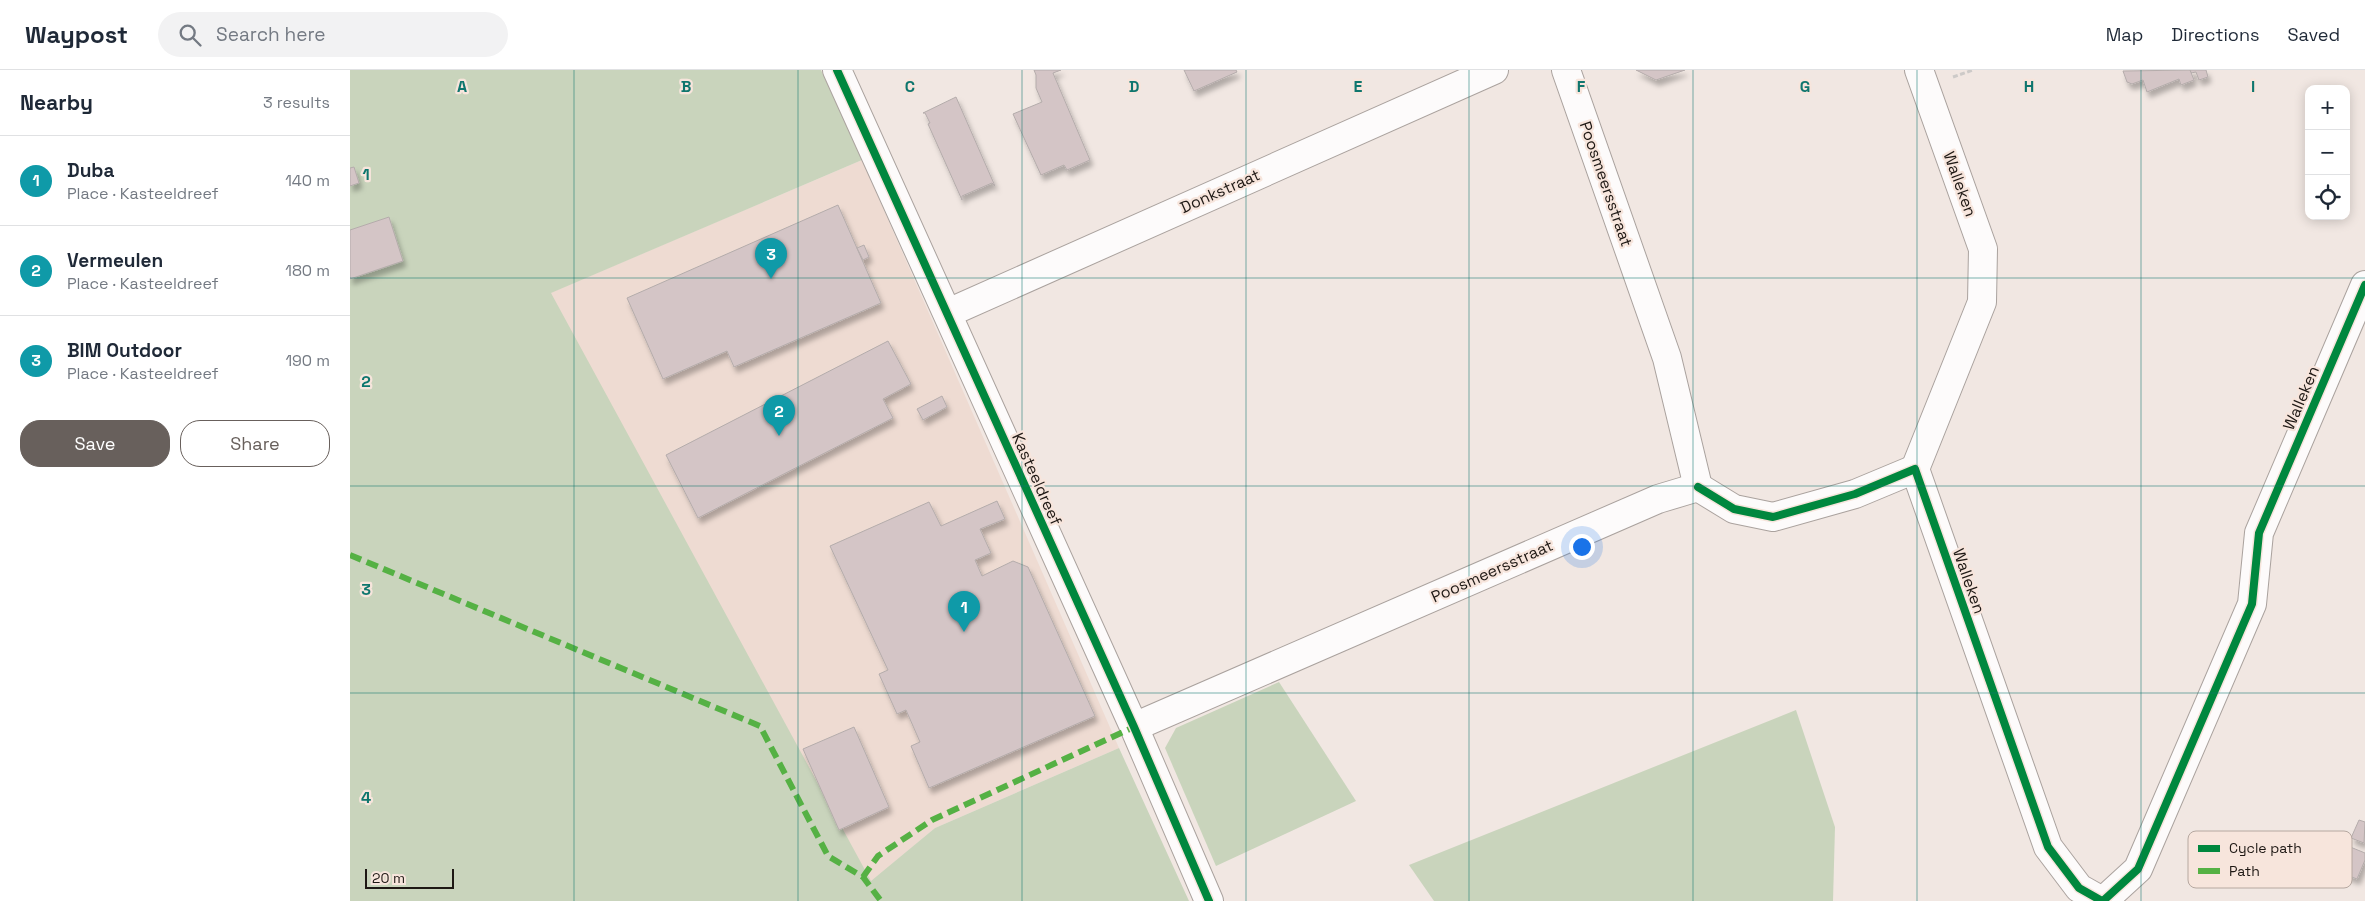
<!DOCTYPE html>
<html lang="en">
<head>
<meta charset="utf-8">
<style>
  body { margin:0; font-family:"Space Grotesk",sans-serif; background:#f2f2f3; color:#1f2937 }
  .controls { position:absolute; right:15px; top:15px; display:grid; overflow:hidden; border-radius:10px; box-shadow:0 2px 12px #0003 }
  .controls button { width:45px; height:45px; display:grid; place-items:center; padding:0; border:0; border-bottom:1px solid #e0e1e3; background:#fff; color:#1f2937; font:25px sans-serif }
  .scale { position:absolute; left:15px; bottom:12px; width:89px; box-sizing:border-box; padding-left:5px; border:2px solid #1e1814; border-top:0; font-size:14px; line-height:18px; white-space:nowrap; color:#1e1814; -webkit-text-stroke:4px #f7e5dc; paint-order:stroke }
  .you { position:absolute; left:1231px; top:476px; width:18px; height:18px; margin:-12px; border:4px solid #fff; border-radius:50%; background:#1a73e8; box-shadow:0 0 0 8px #1a73e833 }
  .badge { display:grid; place-items:center; width:32px; height:32px; border-radius:50%; background:#68605c; color:#fff; font-size:16px; font-weight:700 }
  .pin { position:absolute; translate:-50% -41px; filter:drop-shadow(0 1px 2px #0008) }
  .pin::after { content:''; position:absolute; top:26px; width:18px; height:15px; background:inherit; clip-path:polygon(0 0,100% 0,50% 100%) }
  .list { margin:0; padding:0; list-style:none }
  h2 { display:flex; justify-content:space-between; align-items:center; height:65px; margin:0; padding:0 20px; font-size:21px }
  h2 small { font-size:16px; font-weight:400; color:#747a83 }
  .list li { display:grid; grid-template-columns:32px 1fr auto; gap:15px; align-items:center; box-sizing:border-box; height:90px; padding:0 20px; border-top:1px solid #e0e1e3 }
  .list b { display:block; font-size:19px; white-space:nowrap }
  .list p { margin:0; font-size:16px; white-space:nowrap; color:#747a83 }
  .list em { font-size:16px; font-style:normal; color:#747a83 }
  .actions { display:flex; gap:10px; padding:15px 20px }
  .actions a { flex:1; padding:11px 0; border:1px solid #68605c; border-radius:20px; text-align:center; font-size:18px; color:#68605c }
  .actions .main { background:#68605c; color:#fff }
  .icon { flex:none; width:28px; height:28px; fill:none; stroke:currentColor; stroke-width:2; stroke-linecap:round; stroke-linejoin:round }
  .map { position:relative; flex:none; width:2015px; height:831px; overflow:hidden }
  header { display:flex; align-items:center; gap:30px; box-sizing:border-box; height:70px; padding:0 25px; background:#fff; border-bottom:1px solid #e0e1e3 }
  header strong { font-size:24px }
  nav { display:flex; gap:28px; margin-inline-start:auto; font-size:18px }
  .search { width:350px; height:45px; background:#f2f2f3; display:flex; align-items:center; gap:12px; box-sizing:border-box; padding:0 18px; border-radius:28px; color:#747a83; font-size:19px }
  main { display:flex }
  aside { flex:1; background:#fff }
  .map>svg:first-child { display:block }
  .built { fill:#eedbd2 }
  .green { fill:#c9d4bc }
  .building { fill:#d4c5c6; stroke:#b4acab; filter:url(#shadow) }
  .lines { fill:none; stroke-linecap:round; stroke-linejoin:round }
  .minor-casing { stroke:#aaa29e; stroke-width:30 }
  .path { stroke:#cdcac8; stroke-width:3; stroke-dasharray:5 2.5; stroke-linecap:butt }
  .minor { stroke:#fdfbfb; stroke-width:28 }
  .quiet { stroke:#55b144; stroke-width:6; stroke-dasharray:12 6; stroke-linecap:butt }
  .cycleway-casing { stroke:#f7e5dc; stroke-width:11 }
  .cycleway { stroke:#00873e; stroke-width:8 }
  .grid { fill:none; stroke:#0f766e; stroke-width:1; stroke-opacity:0.55 }
  .labels { text-anchor:middle; dominant-baseline:central; stroke-width:4.5; stroke-linejoin:round; paint-order:stroke }
  .street-label { font-size:16px; fill:#1e1814; stroke:#f7e5dc }
  .key { fill:#f7e5dc; stroke:#b6a8a0; stroke-width:1 }
  .key-label { font-size:14px; fill:#1e1814 }
  .grid-label { font-size:16px; text-anchor:middle; font-weight:bold; fill:#0f766e; stroke:#f7e5dc; stroke-width:4.5; stroke-linejoin:round; paint-order:stroke }
</style>
</head>
<body>
<header>
<strong>Waypost</strong>
<div class="search"><svg class="icon" aria-label="search" viewBox="0 0 24 24"><circle cx="10" cy="10" r="6"/><path d="M15 15l6 6"/></svg>Search here</div>
<nav><a>Map</a><a>Directions</a><a>Saved</a></nav>
</header>
<main>
<aside>
<h2>Nearby<small>3 results</small></h2>
<ul class="list">
<li><span class="badge" style="background:#0f9aa8">1</span><div><b>Duba</b><p>Place · Kasteeldreef</p></div><em>140 m</em></li>
<li><span class="badge" style="background:#0f9aa8">2</span><div><b>Vermeulen</b><p>Place · Kasteeldreef</p></div><em>180 m</em></li>
<li><span class="badge" style="background:#0f9aa8">3</span><div><b>BIM Outdoor</b><p>Place · Kasteeldreef</p></div><em>190 m</em></li>
</ul>
<div class="actions"><a class="main">Save</a><a>Share</a></div>
</aside>
<div class="map">
<svg width="2015" height="831" viewBox="0 0 2015 831">
  <defs>
    <filter id="shadow"><feDropShadow dx="3" dy="5.5" stdDeviation="2.5" flood-color="#0004"/></filter>
  </defs>
  <rect width="100%" height="100%" fill="#f1e7e2"/>
  <path class="built" d="M512 90 769 678 585 758 521 812 200 223Z"/>
  <g class="green">
    <path d="M0 0H471L512 90 201 223 521 811 585 758 769 678 839 831H0Z"/>
    <path d="M929 612 1006 731 866 796 815 678 826 658Z"/>
    <path d="M1446 640 1485 757 1483 831H1084L1059 795Z"/>
  </g>
  <g class="building">
    <path d="M684 0H711L703 3 740 90 717 100 714 95 691 105 663 44 692 32 686 18V5Z"/>
    <path d="M834 0H886L887 2 844 21Z"/>
    <path d="M1286 0H1335L1306 10Z"/>
    <path d="M1840 0H1856L1858 7 1849 10 1846 2 1841 3Z"/>
    <path d="M1840 0 1844 10 1831 15 1829 9 1797 22 1793 10 1782 14 1777 12 1773 1Z"/>
    <path d="M606 27 645 116 642 113 612 126V130L578 54 580 53 575 43H573Z"/>
    <path d="M4 97 9 113 0 116V98Z"/>
    <path d="M488 135 531 233 384 297 377 281 313 309 277 228Z"/>
    <path d="M39 147 53 191 0 209V160Z"/>
    <path d="M514 175 519 187 513 190 507 178Z"/>
    <path d="M538 271 561 314 533 329 543 348 348 448 316 385Z"/>
    <path d="M592 326 597 337 573 350 567 339Z"/>
    <path d="M647 431 655 449 630 459 641 483 625 490 632 506 663 491 678 497 745 646 579 718 561 676 570 672 556 640 547 644 529 604 538 600 480 476 579 432 591 456Z"/>
    <path d="M504 657 539 737 489 760 453 679Z"/>
    <path d="M2009 750 2015 752 2014 773 2001 768Z"/>
    <path d="M1993 774 2015 783V790L2007 809 1986 801 1991 788 1988 787Z"/>
  </g>
  <g class="lines">
    <g class="minor-casing">
      <g id="minor">
        <path d="M487 0 784 657 859 831"/>
        <path d="M1216 0 1317 288 1348 417"/>
        <path d="M598 243 1144 0"/>
        <path d="M1565 399 1632 232 1633 179 1569 0"/>
        <path d="M1348 417 1384 439 1423 447 1505 424 1565 399 1698 777 1729 818 1752 831"/>
        <path d="M784 657 1308 429 1348 417"/>
        <path d="M1753 831 1788 799 1902 534 1909 463 2015 215"/>
      </g>
    </g>
    <path class="path" d="M1603 7 1623 0"/>
    <use href="#minor" class="minor"/>
    <g class="quiet">
      <path d="M0 485 410 656 478 786 513 807 531 831"/>
      <path d="M513 807 528 786 582 750 784 657"/>
    </g>
    <g class="cycleway-casing">
      <g id="cycleway">
        <path d="M487 0 784 657 859 831"/>
        <path d="M1348 417 1384 439 1423 447 1505 424 1565 399 1698 777 1729 818 1752 831"/>
        <path d="M1753 831 1788 799 1902 534 1909 463 2015 215"/>
      </g>
    </g>
    <use href="#cycleway" class="cycleway"/>
  </g>
  <path class="grid" d="M224 0V831M448 0V831M672 0V831M896 0V831M1119 0V831M1343 0V831M1567 0V831M1791 0V831M0 208H2015M0 416H2015M0 623H2015"/>
  <g class="labels">
    <g class="street-label">
      <text transform="translate(1256 114) rotate(71)">Poosmeersstraat</text>
      <text transform="translate(1610 114) rotate(70)">Walleken</text>
      <text transform="translate(870 121) rotate(-24)">Donkstraat</text>
      <text transform="translate(1951 328) rotate(-67)">Walleken</text>
      <text transform="translate(687 409) rotate(66)">Kasteeldreef</text>
      <text transform="translate(1142 501) rotate(-24)">Poosmeersstraat</text>
      <text transform="translate(1619 511) rotate(71)">Walleken</text>
    </g>
  </g>
  <rect x="1838" y="761" width="164" height="57" rx="8" class="key"/>
  <rect x="1848" y="775" width="22" height="7" fill="#00873e"/>
  <rect x="1848" y="798" width="22" height="6" fill="#55b144"/>
  <g class="key-label">
    <text x="1879" y="783">Cycle path</text>
    <text x="1879" y="806">Path</text>
  </g>
  <g class="grid-label">
    <text x="112" y="22">A</text>
    <text x="336" y="22">B</text>
    <text x="560" y="22">C</text>
    <text x="784" y="22">D</text>
    <text x="1008" y="22">E</text>
    <text x="1231" y="22">F</text>
    <text x="1455" y="22">G</text>
    <text x="1679" y="22">H</text>
    <text x="1903" y="22">I</text>
    <text x="16" y="110">1</text>
    <text x="16" y="317">2</text>
    <text x="16" y="525">3</text>
    <text x="16" y="733">4</text>
  </g>
</svg>
<div class="controls">
<button>+</button>
<button>−</button>
<button><svg class="icon" aria-label="locate" viewBox="0 0 24 24"><circle cx="12" cy="12" r="6"/><path d="M12 2v4M12 18v4M2 12h4M18 12h4"/></svg></button>
</div>
<div class="scale">20 m</div>
<div class="you"></div>
<div class="pin badge" style="left:614px;top:562px;background:#0f9aa8">1</div>
<div class="pin badge" style="left:429px;top:366px;background:#0f9aa8">2</div>
<div class="pin badge" style="left:421px;top:209px;background:#0f9aa8">3</div>
</div>
</main>
</body>
</html>
